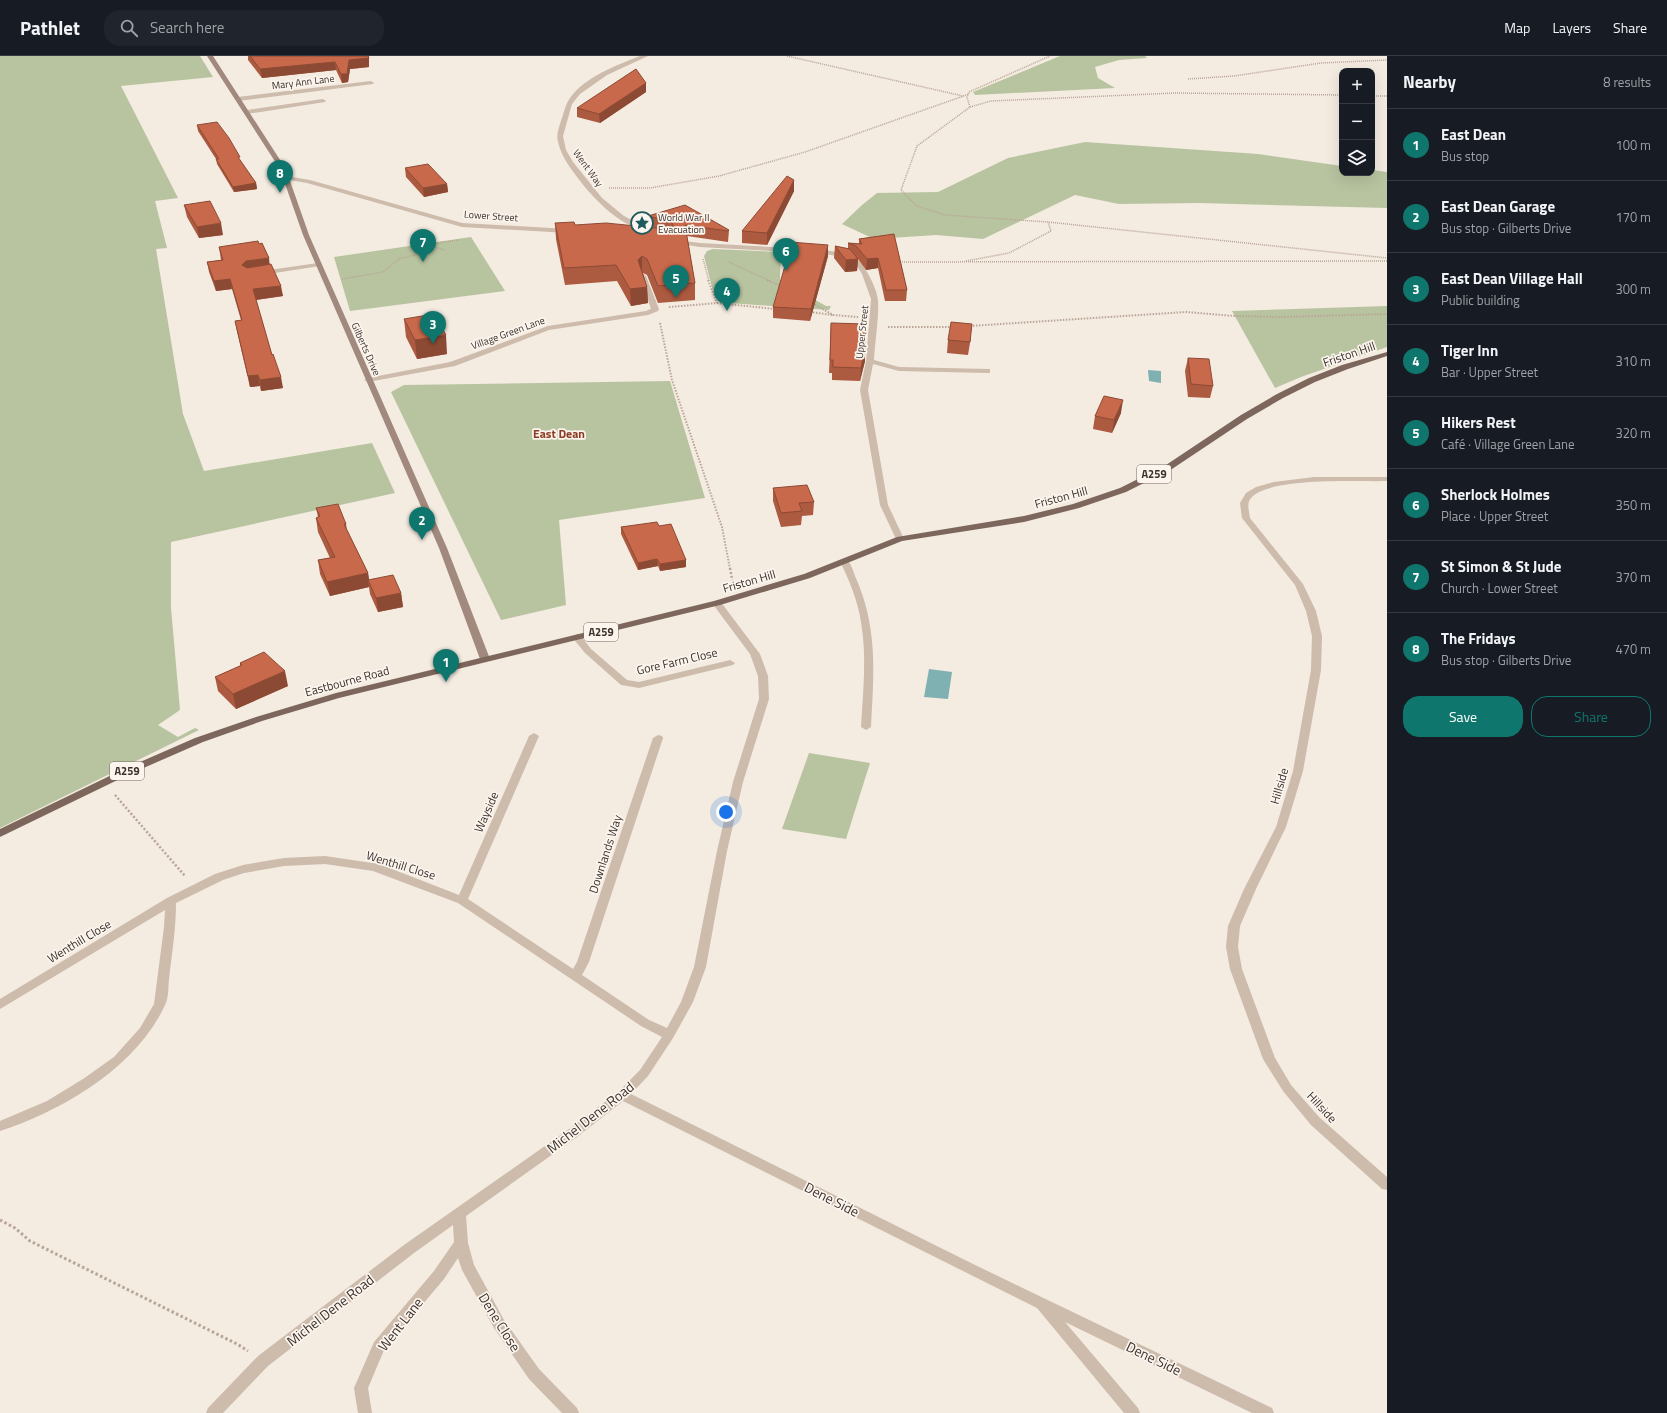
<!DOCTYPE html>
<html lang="en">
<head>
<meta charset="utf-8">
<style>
  body { margin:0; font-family:"Titillium Web",sans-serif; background:#20242c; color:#f1f3f6 }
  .controls { position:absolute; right:12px; top:12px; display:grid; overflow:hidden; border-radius:8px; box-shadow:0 4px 16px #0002 }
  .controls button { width:36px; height:36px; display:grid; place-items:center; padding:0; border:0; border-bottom:1px solid #363941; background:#171b24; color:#f1f3f6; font:20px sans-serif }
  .you { position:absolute; left:726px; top:756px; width:14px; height:14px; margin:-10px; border:3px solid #fff; border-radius:50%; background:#1a73e8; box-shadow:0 0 0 6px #1a73e833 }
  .badge { display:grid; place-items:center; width:26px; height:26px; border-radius:50%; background:#0f766e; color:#fff; font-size:13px; font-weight:700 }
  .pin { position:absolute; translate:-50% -33px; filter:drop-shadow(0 1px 2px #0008) }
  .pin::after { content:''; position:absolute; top:21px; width:14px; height:12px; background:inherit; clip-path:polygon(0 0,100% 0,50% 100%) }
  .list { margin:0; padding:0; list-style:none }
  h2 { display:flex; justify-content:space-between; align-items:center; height:52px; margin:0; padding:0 16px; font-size:17px }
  h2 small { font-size:13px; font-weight:400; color:#9ea1a6 }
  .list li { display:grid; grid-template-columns:26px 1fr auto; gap:12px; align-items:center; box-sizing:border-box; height:72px; padding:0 16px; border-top:1px solid #363941 }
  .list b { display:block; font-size:15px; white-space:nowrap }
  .list p { margin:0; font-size:13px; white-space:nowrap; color:#9ea1a6 }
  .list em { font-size:13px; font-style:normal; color:#9ea1a6 }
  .actions { display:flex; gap:8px; padding:12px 16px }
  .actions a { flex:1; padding:9px 0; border:1px solid #0f766e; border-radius:16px; text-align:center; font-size:14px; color:#0f766e }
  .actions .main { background:#0f766e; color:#fff }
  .icon { flex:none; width:22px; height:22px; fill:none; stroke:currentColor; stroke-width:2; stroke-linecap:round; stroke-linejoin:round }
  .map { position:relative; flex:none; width:1387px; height:1357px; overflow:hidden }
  header { display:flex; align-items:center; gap:24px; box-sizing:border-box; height:56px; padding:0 20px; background:#171b24; border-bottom:1px solid #363941 }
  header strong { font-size:19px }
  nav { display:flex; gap:22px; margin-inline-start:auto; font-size:14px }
  .search { width:280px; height:36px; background:#20242c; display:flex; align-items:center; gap:10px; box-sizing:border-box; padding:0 14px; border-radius:16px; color:#9ea1a6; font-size:15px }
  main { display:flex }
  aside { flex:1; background:#171b24 }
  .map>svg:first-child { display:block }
  .green { fill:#b8c4a0 }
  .water { fill:#7fb0b2 }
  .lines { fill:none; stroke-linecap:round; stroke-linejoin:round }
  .path-far3 { stroke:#b9a596; stroke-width:1.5; stroke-dasharray:1 1; stroke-linecap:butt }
  .path-far2 { stroke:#b9a596; stroke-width:2; stroke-dasharray:1.5 1.5; stroke-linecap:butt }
  .path-far1 { stroke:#b9a596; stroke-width:2.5; stroke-dasharray:2 2; stroke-linecap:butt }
  .path { stroke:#b9a596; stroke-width:3; stroke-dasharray:2.5 2.5; stroke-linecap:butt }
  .lane { fill:#cdbbac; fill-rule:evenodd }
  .street { fill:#cdbbac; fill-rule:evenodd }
  .secondary { fill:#a18a7d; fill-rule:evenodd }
  .primary { fill:#7d675c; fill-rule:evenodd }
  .wall { fill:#ac5a40 }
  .shaded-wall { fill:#8c4a34 }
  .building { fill:#c8694b; stroke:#8c4a34 }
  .labels { text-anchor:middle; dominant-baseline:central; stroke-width:3.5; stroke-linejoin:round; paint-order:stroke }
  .far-street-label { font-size:10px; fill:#3b302b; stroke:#fbf5ee }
  .far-poi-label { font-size:10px; fill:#3b302b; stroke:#fbf5ee; text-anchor:start }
  .shield { fill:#fbf5ee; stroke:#756b66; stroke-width:1 }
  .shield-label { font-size:11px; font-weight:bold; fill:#3b302b }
  .street-label { font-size:12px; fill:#3b302b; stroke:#fbf5ee }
  .far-quarter-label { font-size:12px; font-weight:bold; fill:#8c3b22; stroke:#fbf5ee }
  .near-street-label { font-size:14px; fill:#3b302b; stroke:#fbf5ee }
</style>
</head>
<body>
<header>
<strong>Pathlet</strong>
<div class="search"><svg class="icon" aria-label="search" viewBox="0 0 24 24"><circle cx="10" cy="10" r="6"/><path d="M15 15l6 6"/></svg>Search here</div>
<nav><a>Map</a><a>Layers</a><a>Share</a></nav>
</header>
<main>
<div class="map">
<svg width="1387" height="1357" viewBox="0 0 1387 1357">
  <rect width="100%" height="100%" fill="#f4ebe1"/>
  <g class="green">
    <path d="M0 0H200L213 21 121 30 178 142 155 145 167 192 156 193 183 358 204 415 372 387 395 437 171 486V552L180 654 158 669 178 681 195 672 199 674 0 772Z"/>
    <path d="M1060 0H1145L1147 2 1119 4 1095 11 1098 22 1115 32 975 39 973 36Z"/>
    <path d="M1085 86 1258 98 1342 110V117H1372V114L1387 116V152L1199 147 1119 148 1075 139 983 183 936 179 874 183 842 168 862 149 877 137 938 136 1008 102Z"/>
    <path d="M471 181 505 235 350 255 334 201Z"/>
    <path d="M713 193 781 196 780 224 826 250H831L829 254 729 247 717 243 714 239 704 200 707 195Z"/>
    <path d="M1387 250V291L1301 321 1275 332 1232 255Z"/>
    <path d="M670 325 705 442 559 464 566 549 501 564 391 336 404 329Z"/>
    <path d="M809 697 870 707 846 783 782 773Z"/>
  </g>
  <g class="water">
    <path d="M1148 314 1161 315V327L1149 325Z"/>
    <path d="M929 613 952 616 948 643 924 641Z"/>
  </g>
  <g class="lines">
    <g class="path-far3">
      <path d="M787 0 963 40"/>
      <path d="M1188 23 1234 20 1321 7 1387 4"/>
      <path d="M1342 39 1175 37 991 45 970 51 917 90 901 134 917 150 945 159 1048 166 1387 202"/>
      <path d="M1372 40H1387"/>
      <path d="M970 51 967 41 969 36 1050 0"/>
      <path d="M609 132H650L719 120 805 96 969 38"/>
      <path d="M433 190 438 187 459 184"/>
      <path d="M703 203 709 225"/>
      <path d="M966 205 1009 197 1051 175 1048 166"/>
      <path d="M729 206 770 225"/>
      <path d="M898 206 1387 205"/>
      <path d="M342 223 383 216 399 203 426 196 433 191 445 194"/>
    </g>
    <g class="path-far2">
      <path d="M708 224 717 247"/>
      <path d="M767 224 781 230"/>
      <path d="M812 247 833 259 858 261"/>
      <path d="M669 251 717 247 775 253"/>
      <path d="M810 256 833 259"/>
      <path d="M660 267 672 324 722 471 730 513"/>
      <path d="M970 270 1186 256 1235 260 1283 261 1387 258"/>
      <path d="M888 271H953"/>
    </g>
    <g class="path-far1">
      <path d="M730 512 733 528"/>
      <path d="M115 739 185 820"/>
    </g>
    <path class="path" d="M0 1164 15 1172 30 1185 237 1288 248 1295"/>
    <g class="lane">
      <path d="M323 43 326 45 325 46 247 58 244 56 247 54Z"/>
      <path d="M643 218 646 220 659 253 658 255H652L651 253 640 220Z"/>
      <path d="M844 502C850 504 853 514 855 520 878 571 874 617 871 671L866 674 861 671C863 637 867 600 861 566 858 545 849 524 840 505Z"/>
    </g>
    <g class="street">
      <path d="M640 0H648L607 19 580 38 572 48 563 80 566 94 573 106 602 142 624 160 650 173 651 174 648 176C621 169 602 151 584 130 574 117 562 103 558 86 556 78 559 72 561 65 564 57 565 49 570 42 585 21 617 9 640 0Z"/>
      <path d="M371 25 374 27 373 28 238 45 235 43 238 41Z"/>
      <path d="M286 120 310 124 462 167 568 173 571 175 568 177 462 171 307 127 284 123 283 122Z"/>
      <path d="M676 184 700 187 825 194C835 196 847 196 855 201 864 207 878 234 878 245 879 264 875 284 874 304L899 311 990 313V317H987L899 315 873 308 868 334 888 449 904 483 903 485H897L896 483 880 449 860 334 866 305 871 243 862 218 855 207 843 201 825 198 700 191 674 187V185Z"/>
      <path d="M318 207 320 208V210L262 219 259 217 262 215Z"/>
      <path d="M655 251H658V255L648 259 549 274 455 310 368 326 364 324 368 322 450 306 548 270 646 255Z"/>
      <path d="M1314 421H1387V425C1357 426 1272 421 1252 441 1246 446 1249 455 1250 462L1303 528 1316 555 1322 580 1321 614 1303 715 1286 771 1256 833 1240 870 1238 891 1242 913 1275 1002 1291 1029 1319 1061 1387 1121V1134L1382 1133 1311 1069 1283 1035 1263 1003 1230 913 1226 891 1228 870 1244 833 1276 771 1293 715 1311 614 1312 580 1306 555 1295 529 1242 462 1240 447 1246 437 1256 431 1274 426Z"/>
      <path d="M717 544 720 545 760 598 768 620 769 643 743 726 727 795 706 911 693 946 673 982 648 1020 631 1038 973 1208 1272 1352 1274 1357H1252L1065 1266 1138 1352 1140 1357H1124L1037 1252 623 1045 577 1081 466 1160 468 1187 474 1209 504 1264 539 1313 577 1352 579 1357H562L529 1323 494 1272 462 1214 458 1202 444 1223 384 1294 368 1332 372 1357H358L354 1332 374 1286 434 1215 454 1186 453 1169 414 1197 268 1310 223 1357H206L208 1352 258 1300 321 1252 404 1189 569 1073 618 1036 640 1014 662 981 641 970 458 847 373 815 325 808 284 810 244 817 223 824 176 847C176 872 172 897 169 923 168 931 169 942 165 949 137 1011 62 1055 0 1075V1065L47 1045 83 1023 114 1001 140 972 154 948 164 871 165 854 0 953V943L167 842 215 818 243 809 284 802 325 800 379 808 459 839 529 680 534 677 539 680 468 843 573 913 577 906 653 682 658 679 662 680 663 682 589 906 582 919 649 964 667 972 681 946 694 911 717 795 733 726 759 643 758 620 750 598 712 547Z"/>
      <path d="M577 578 580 579 591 593 627 624 639 626 730 604 735 607 733 609 639 632 621 629 585 597 572 581Z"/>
    </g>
    <path class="secondary" d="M207 0H213L282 107 289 122 309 179 447 492 490 603 488 605 485 606 480 603 439 492 303 179 283 122 276 107Z"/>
    <path class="primary" d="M1387 296V300L1348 313 1315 326 1283 342 1247 363 1172 413 1126 436 1079 452 1024 466 902 485 810 522 720 549 339 642 262 665 203 686 132 717 0 781V773L124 713 195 682 256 661 336 637 714 545 804 518 897 481 1024 460 1073 448 1120 432 1166 409 1241 359 1277 338 1309 322 1342 309Z"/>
  </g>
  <g class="wall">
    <path d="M248 0H369V11L350 13 348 26 342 27 336 14 262 22 248 4Z"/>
    <path d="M646 27V36L600 67 577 61V52Z"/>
    <path d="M197 69 240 105 256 127 257 133 234 136 217 108 216 103 198 75Z"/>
    <path d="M405 112 447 128 448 136 424 141 406 121Z"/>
    <path d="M794 124V135L767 189 742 187V175Z"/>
    <path d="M184 149 223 179 199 182 187 161Z"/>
    <path d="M648 160 729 174 728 186 687 180 695 227V244L658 247 647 219 643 217 647 231 648 247 631 250 617 225 565 229 556 183 555 167 575 169 655 172 648 170Z"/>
    <path d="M894 178 907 234 906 245H885L878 212 866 214 858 203 857 215 845 216 834 202 835 190 848 193V187L859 188V183Z"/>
    <path d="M219 191 270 209 283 240 256 244 272 299 283 332 261 335 260 330 250 331 237 275 235 265 241 264 232 233 216 235 209 216 207 206 221 204Z"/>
    <path d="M828 200 810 265 773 262V251Z"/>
    <path d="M404 263 447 298 417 303 406 281Z"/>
    <path d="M831 267 865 305 860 325 832 324V317H829Z"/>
    <path d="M971 281 968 299 947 297 948 284Z"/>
    <path d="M1188 302 1213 330 1210 342 1188 341 1185 315Z"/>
    <path d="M1121 357 1112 377 1093 373 1095 360Z"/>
    <path d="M773 432 814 446 813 459 802 460 801 469 781 471 773 445Z"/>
    <path d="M316 452 346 468 347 474 368 517 369 524 401 537 403 551 378 556 370 538 369 531 330 540 320 518 318 504 330 502 318 476 316 462 318 461Z"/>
    <path d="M659 470 686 504V511L660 515 658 510 638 514 621 478V471Z"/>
    <path d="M240 607 288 630 236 653 218 635 215 621 240 610Z"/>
  </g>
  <g class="shaded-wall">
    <path d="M369 0V11L350 13 348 26 342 27 341 18 349 4Z"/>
    <path d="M335 6 336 14 262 22 260 13Z"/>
    <path d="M646 27V36L600 67 599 58Z"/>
    <path d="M794 124V135L767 189V177Z"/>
    <path d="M256 127 257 133 234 136 233 131Z"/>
    <path d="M447 128 448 136 424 141 423 132Z"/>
    <path d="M221 167 223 179 199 182 197 171Z"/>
    <path d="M828 189V200L810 265 811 253Z"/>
    <path d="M642 200V217L638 204Z"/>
    <path d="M269 202 270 212 248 216 242 209 246 205Z"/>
    <path d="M878 202V212L866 214 867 203Z"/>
    <path d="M858 203 857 215 845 216 846 204Z"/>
    <path d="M230 223 232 233 216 235 214 225Z"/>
    <path d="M281 230 283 240 255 244 253 233Z"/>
    <path d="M647 231 648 247 631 250 630 233Z"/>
    <path d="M446 279 447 298 417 303 415 284Z"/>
    <path d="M865 292V305L860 325 861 312Z"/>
    <path d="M258 319 260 330 250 331 248 320Z"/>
    <path d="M281 321 283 332 261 335 260 324Z"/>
    <path d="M1123 344 1121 357 1112 377 1114 364Z"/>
    <path d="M657 503 658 510 638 514V507Z"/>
    <path d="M686 504V511L660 515V508Z"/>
    <path d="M368 517 370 529 368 524 369 531 330 540 327 526Z"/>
    <path d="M401 537 403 551 378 556 376 542Z"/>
    <path d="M285 615 288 630 236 653 233 638Z"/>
  </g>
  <g class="building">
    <path d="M250 0H368L369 2 349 4 347 18H341L335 6 260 13Z"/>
    <path d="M636 13 646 27 599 58 577 52Z"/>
    <path d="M217 66 229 82 240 101H238L256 127 233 131 216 103H219L197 69Z"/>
    <path d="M428 108 447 128 423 132 405 112Z"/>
    <path d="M787 120 794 124 767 177 742 175Z"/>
    <path d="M210 145 221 167 197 171 184 149Z"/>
    <path d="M685 149 729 174 728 175 685 169V174L670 172 673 170 672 166 648 160Z"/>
    <path d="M574 166 575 169 606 167 686 175 695 227 658 230 647 203 642 200 638 204 647 231 630 233 616 209 564 212 555 167Z"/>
    <path d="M894 178 907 234H886L878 202 867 203 856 190 848 187 862 188 859 183Z"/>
    <path d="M258 185 259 188 262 187 269 202 246 205 242 209 247 212 271 208 281 230 253 233 272 299 273 298 281 321 260 324 258 319 248 320 235 265 242 264 230 223 214 225 207 206 223 204 219 191Z"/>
    <path d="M790 186 828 189 811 253 773 251 787 203Z"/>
    <path d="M835 190 850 193 858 203 846 204Z"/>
    <path d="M434 258 446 279 415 284 404 263Z"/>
    <path d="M951 266 972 268 970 286 948 284Z"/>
    <path d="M831 267 866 268 865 292 861 312 833 311V304H830Z"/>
    <path d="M1188 302 1209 303 1213 330 1191 328Z"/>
    <path d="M1104 340 1123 344 1114 364 1095 360Z"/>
    <path d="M807 429 814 446 799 447 802 455 781 457 773 432Z"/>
    <path d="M338 448 346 468H344L368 517 327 526 318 504 335 501 316 462 320 460 316 452Z"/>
    <path d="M657 466 659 470 671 468 686 504 660 508 657 503 638 507 621 471Z"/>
    <path d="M393 519 401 537 376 542 368 524Z"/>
    <path d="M264 596 285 615 233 638 215 621 242 609 240 607Z"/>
  </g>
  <defs>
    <g id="sight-ring" transform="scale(1.15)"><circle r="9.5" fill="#fbf5ee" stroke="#1f5a5e" stroke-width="1.5"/><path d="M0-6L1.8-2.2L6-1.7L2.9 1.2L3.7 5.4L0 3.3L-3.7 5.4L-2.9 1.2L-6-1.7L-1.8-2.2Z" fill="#1f5a5e"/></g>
  </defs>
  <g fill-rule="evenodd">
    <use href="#sight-ring" x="642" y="167"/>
  </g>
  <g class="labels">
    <g class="far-street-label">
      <text transform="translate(303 26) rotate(-7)">Mary Ann Lane</text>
      <text transform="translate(588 112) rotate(54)">Went Way</text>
      <text transform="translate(491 160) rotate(4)">Lower Street</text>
      <text transform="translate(862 276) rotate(-84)">Upper Street</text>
      <text transform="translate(508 277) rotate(-20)">Village Green Lane</text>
      <text transform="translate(366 293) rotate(66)">Gilberts Drive</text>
    </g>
    <g class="far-poi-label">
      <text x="658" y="161">World War II<tspan x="658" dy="12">Evacuation</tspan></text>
    </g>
    <g class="shield">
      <rect x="1137" y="409" width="34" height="18" rx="3"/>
      <rect x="584" y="567" width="34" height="18" rx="3"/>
      <rect x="110" y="706" width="34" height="18" rx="3"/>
    </g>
    <g class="shield-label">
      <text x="1154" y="418">A259</text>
      <text x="601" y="576">A259</text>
      <text x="127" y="715">A259</text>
    </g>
    <g class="street-label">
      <text transform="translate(1349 298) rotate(-19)">Friston Hill</text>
      <text transform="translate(1061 441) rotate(-15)">Friston Hill</text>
      <text transform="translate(749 525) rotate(-16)">Friston Hill</text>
      <text transform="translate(677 605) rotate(-13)">Gore Farm Close</text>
      <text transform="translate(347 625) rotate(-15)">Eastbourne Road</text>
      <text transform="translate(1279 730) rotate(-74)">Hillside</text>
      <text transform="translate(486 756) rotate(-66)">Wayside</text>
      <text transform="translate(605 798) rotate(-72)">Downlands Way</text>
      <text transform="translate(401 809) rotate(17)">Wenthill Close</text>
      <text transform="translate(79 885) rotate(-31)">Wenthill Close</text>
      <text transform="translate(1322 1051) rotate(47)">Hillside</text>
    </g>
    <g class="far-quarter-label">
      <text x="559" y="377">East Dean</text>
    </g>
    <g class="near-street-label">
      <text transform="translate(590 1061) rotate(-38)">Michel Dene Road</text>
      <text transform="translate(832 1143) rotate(27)">Dene Side</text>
      <text transform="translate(330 1254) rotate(-38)">Michel Dene Road</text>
      <text transform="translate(500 1266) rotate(58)">Dene Close</text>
      <text transform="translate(400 1268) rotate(-52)">Went Lane</text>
      <text transform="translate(1154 1302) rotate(26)">Dene Side</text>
    </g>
  </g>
</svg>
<div class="controls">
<button>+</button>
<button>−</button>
<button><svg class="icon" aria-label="layers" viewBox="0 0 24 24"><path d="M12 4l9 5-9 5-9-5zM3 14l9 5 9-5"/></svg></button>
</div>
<div class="you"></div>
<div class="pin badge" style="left:446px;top:626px">1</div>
<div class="pin badge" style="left:422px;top:484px">2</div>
<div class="pin badge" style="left:433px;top:288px">3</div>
<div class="pin badge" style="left:727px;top:255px">4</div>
<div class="pin badge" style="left:676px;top:242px">5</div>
<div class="pin badge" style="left:786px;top:215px">6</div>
<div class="pin badge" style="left:423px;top:206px">7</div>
<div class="pin badge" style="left:280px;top:137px">8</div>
</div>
<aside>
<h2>Nearby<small>8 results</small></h2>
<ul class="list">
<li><span class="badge">1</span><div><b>East Dean</b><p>Bus stop</p></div><em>100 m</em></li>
<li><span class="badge">2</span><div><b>East Dean Garage</b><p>Bus stop · Gilberts Drive</p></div><em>170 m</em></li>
<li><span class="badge">3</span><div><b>East Dean Village Hall</b><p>Public building</p></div><em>300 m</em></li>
<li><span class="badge">4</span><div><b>Tiger Inn</b><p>Bar · Upper Street</p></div><em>310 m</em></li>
<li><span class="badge">5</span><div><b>Hikers Rest</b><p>Café · Village Green Lane</p></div><em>320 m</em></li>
<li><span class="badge">6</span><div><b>Sherlock Holmes</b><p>Place · Upper Street</p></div><em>350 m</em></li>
<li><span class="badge">7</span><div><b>St Simon &amp; St Jude</b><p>Church · Lower Street</p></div><em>370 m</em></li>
<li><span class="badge">8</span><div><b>The Fridays</b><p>Bus stop · Gilberts Drive</p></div><em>470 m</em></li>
</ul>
<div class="actions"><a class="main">Save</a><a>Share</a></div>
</aside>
</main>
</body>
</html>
